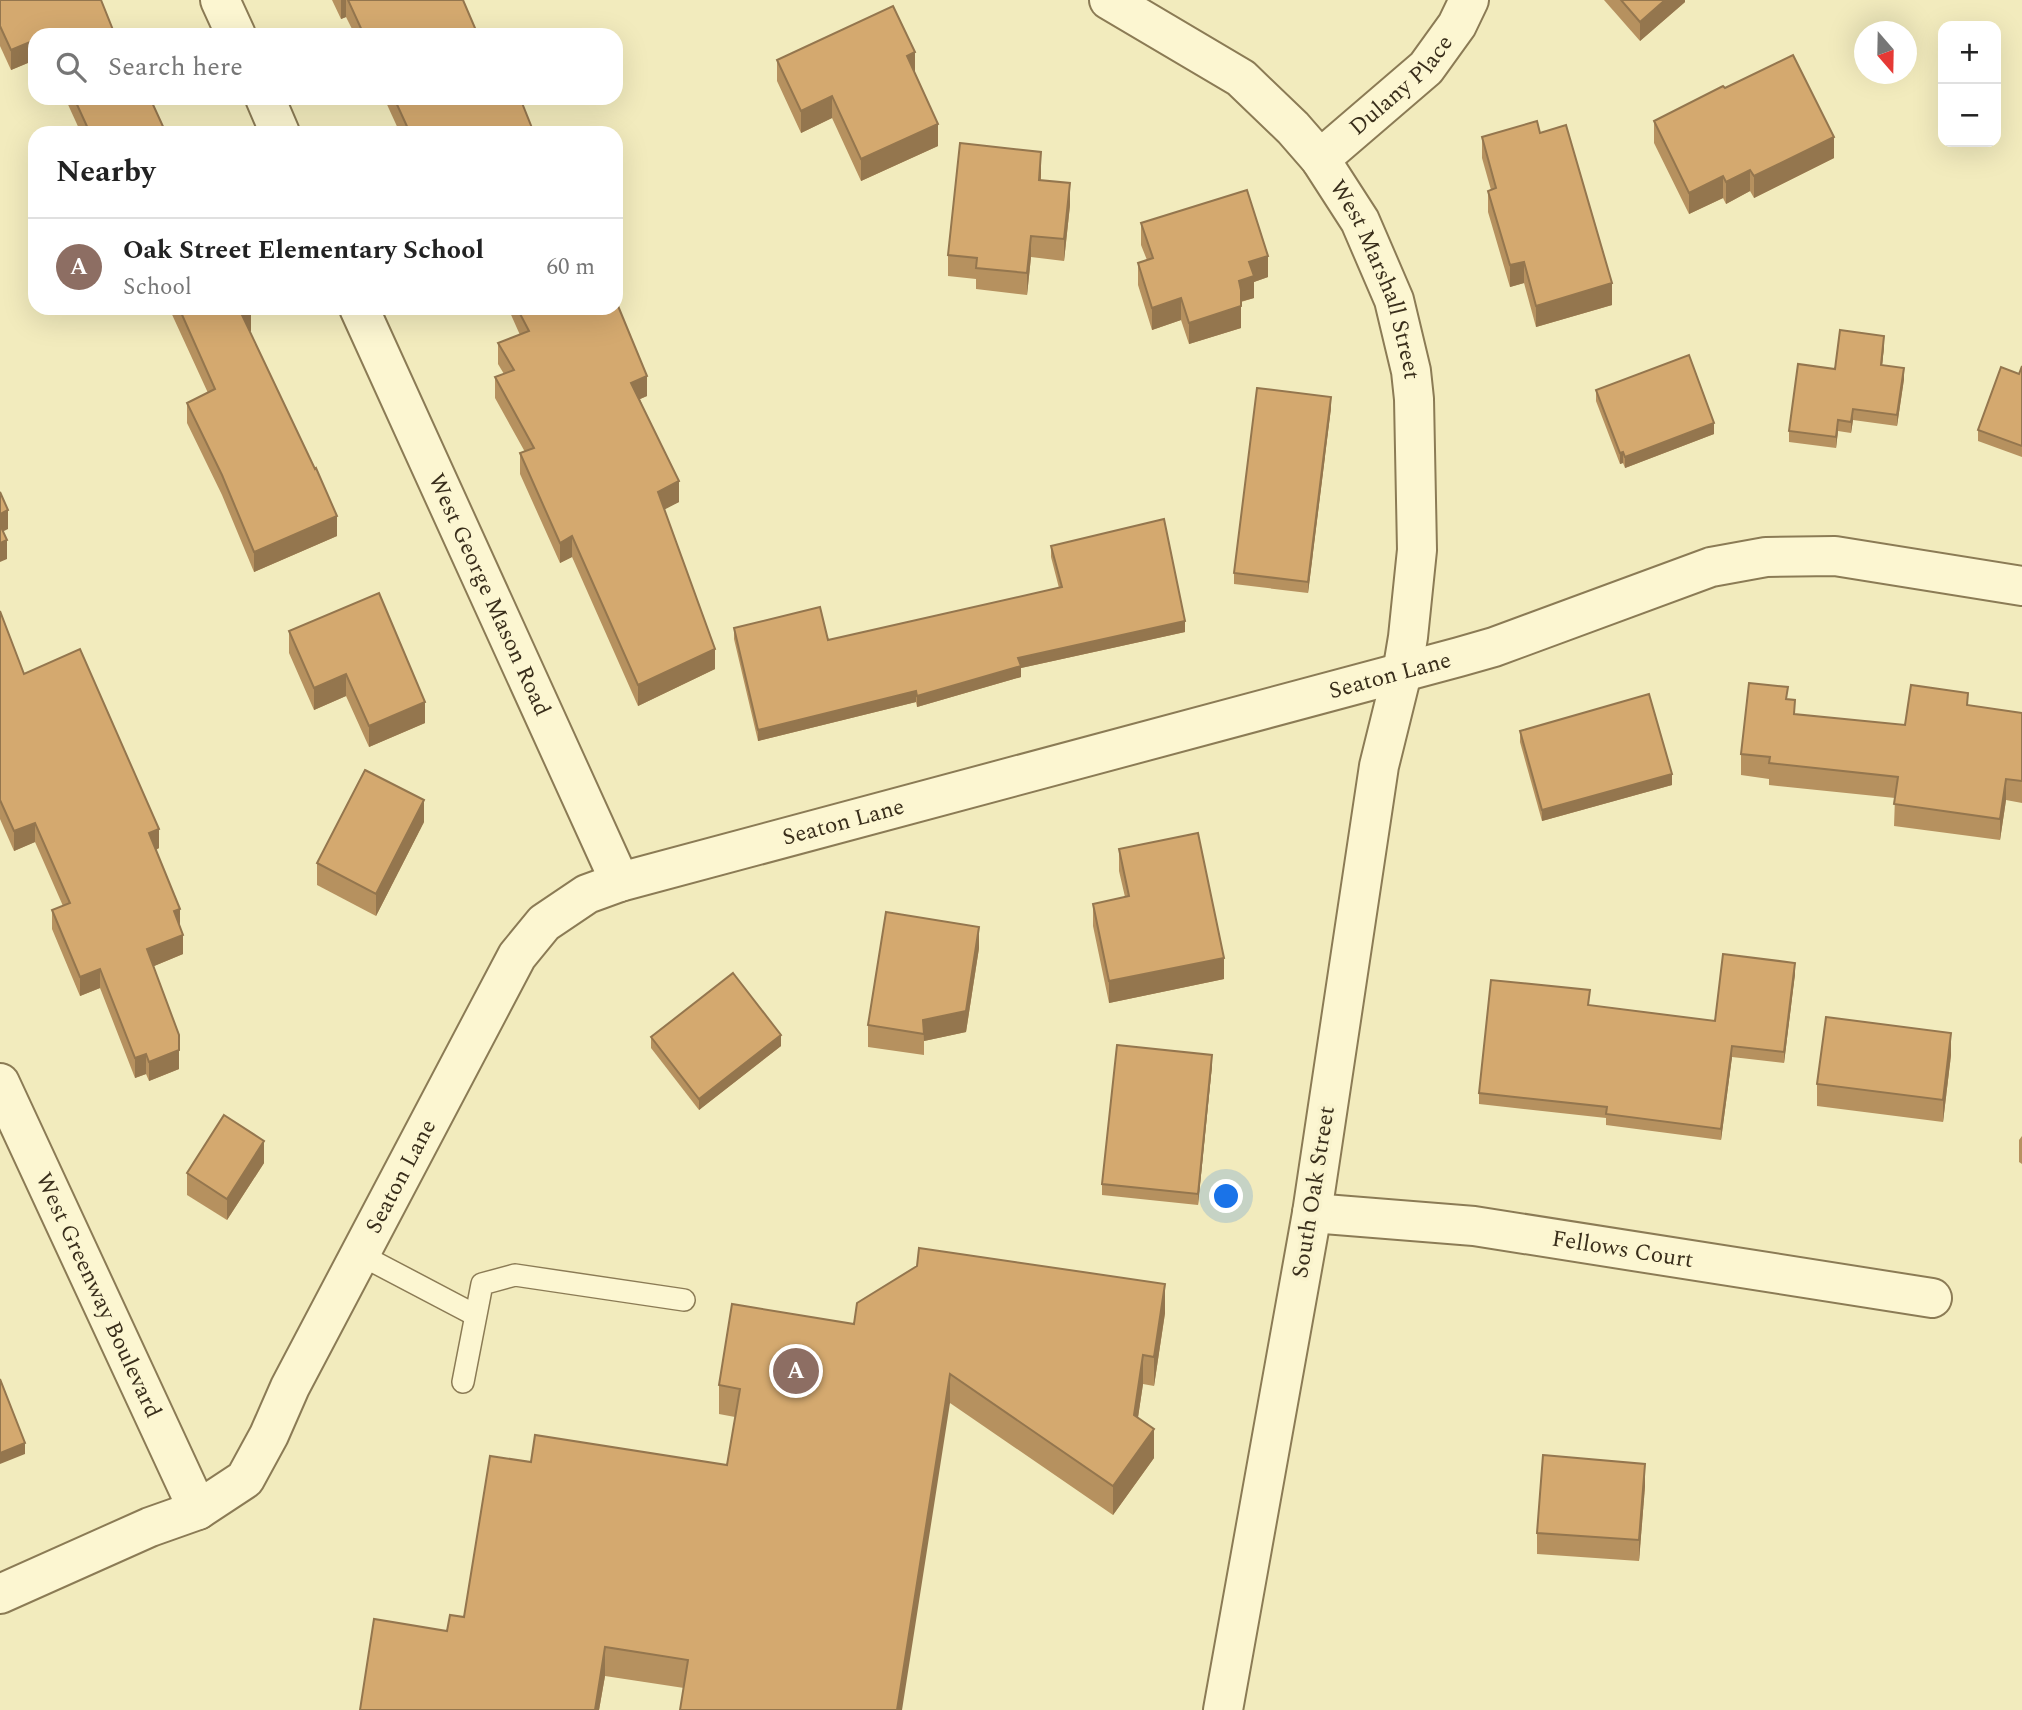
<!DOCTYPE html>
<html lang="en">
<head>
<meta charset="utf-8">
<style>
  body { margin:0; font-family:Spectral,serif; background:#f6f6f6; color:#222 }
  .controls { position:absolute; right:21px; top:21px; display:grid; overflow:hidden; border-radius:14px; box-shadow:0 7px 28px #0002 }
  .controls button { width:63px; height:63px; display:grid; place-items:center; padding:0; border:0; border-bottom:2px solid #e0e0e0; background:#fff; color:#222; font:35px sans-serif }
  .compass { position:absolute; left:1854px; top:21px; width:63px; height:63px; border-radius:50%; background:#fff; box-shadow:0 7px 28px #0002; rotate:160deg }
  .you { position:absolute; left:1227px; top:1197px; width:24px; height:24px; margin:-18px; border:5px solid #fff; border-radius:50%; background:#1a73e8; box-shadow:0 0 0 10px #1a73e833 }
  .badge { display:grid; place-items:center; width:46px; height:46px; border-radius:50%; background:#ea580c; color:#fff; font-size:23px; font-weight:700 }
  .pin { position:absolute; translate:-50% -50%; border:4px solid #fff; box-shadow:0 2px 7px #0006 }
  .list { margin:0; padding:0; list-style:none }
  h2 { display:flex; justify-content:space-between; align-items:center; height:91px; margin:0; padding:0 28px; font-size:30px }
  h2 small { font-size:23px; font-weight:400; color:#767676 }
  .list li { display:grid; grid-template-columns:46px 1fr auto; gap:21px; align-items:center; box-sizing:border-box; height:98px; padding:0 28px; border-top:2px solid #e0e0e0 }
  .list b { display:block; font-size:26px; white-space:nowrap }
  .list p { margin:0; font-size:23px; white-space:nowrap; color:#767676 }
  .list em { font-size:23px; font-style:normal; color:#767676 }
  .icon { flex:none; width:38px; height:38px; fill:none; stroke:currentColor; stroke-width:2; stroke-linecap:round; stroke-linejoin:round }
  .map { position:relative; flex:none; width:2022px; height:1710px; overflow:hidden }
  .search { position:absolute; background:#fff; box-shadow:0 7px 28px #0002; left:28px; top:28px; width:595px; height:77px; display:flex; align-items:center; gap:18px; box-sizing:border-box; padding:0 24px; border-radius:21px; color:#767676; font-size:26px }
  .panel { position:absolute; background:#fff; box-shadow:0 7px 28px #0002; left:28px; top:126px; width:595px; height:189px; border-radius:21px }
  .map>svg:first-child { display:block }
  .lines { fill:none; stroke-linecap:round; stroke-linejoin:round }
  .service-casing { stroke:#8b7b55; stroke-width:24 }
  .minor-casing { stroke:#8b7b55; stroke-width:42 }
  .tertiary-casing { stroke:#8b7b55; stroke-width:42 }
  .service { stroke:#fcf6d1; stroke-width:21 }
  .minor { stroke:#fcf6d1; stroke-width:38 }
  .tertiary { stroke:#fcf6d1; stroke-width:38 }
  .wall { fill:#b6915f }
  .shaded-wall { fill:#94764e }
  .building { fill:#d4a96f; stroke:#94764e; stroke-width:2 }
  .labels { text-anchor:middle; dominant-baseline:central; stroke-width:7; stroke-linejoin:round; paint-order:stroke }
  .street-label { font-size:23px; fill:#392e1b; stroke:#f9f3cd }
</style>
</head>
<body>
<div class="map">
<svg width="2022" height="1710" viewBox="0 0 2022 1710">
  <rect width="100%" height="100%" fill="#f2ebbd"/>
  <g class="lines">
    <g class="service-casing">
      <g id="service">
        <path d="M359 1254 475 1315"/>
        <path d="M463 1382 482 1284 515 1275 684 1300"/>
      </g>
    </g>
    <g class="minor-casing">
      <g id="minor">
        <path d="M220 0 236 35"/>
        <path d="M265 98 280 133"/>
        <path id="s1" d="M1320 159 1426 68 1457 25 1469 0"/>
        <path id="s2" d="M359 308 620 882"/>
        <path id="s3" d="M0 1083 198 1510"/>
        <path id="s4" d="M1312 1213 1474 1226 1932 1298"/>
        <path id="s5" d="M0 1594 150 1527 198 1510 245 1479 269 1435 290 1387 517 956 544 923 587 894 620 882 1459 657 1494 647 1711 567 1766 557 1835 556 2022 586"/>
      </g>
    </g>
    <g class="tertiary-casing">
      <g id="tertiary">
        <path id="s6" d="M1109 0 1241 78 1293 128 1320 159 1360 221 1394 300 1411 371 1414 399 1417 550 1408 637 1402 673 1379 766 1312 1213 1223 1710"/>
      </g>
    </g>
    <use href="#service" class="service"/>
    <use href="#minor" class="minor"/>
    <use href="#tertiary" class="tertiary"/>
  </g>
  <g class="wall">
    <path d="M0 0 35 35V60L11 70 0 46Z"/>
    <path d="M332 0H463L478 35H355L346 17 341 19Z"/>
    <path d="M1604 0H1685V2L1640 41Z"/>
    <path d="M777 60 915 73 938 146 861 181 832 118 801 133 777 81Z"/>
    <path d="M1725 88 1834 158 1754 198 1750 191 1726 204 1723 198 1689 214 1654 143V121Z"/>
    <path d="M65 98H150L166 133H81Z"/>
    <path d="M384 98H520L534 133H400Z"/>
    <path d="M1540 133 1612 305 1536 327 1524 283 1510 287 1488 212V191L1491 190 1482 158V137Z"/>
    <path d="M1041 173V180L1070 205 1064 261 1031 257 1027 295 976 289V279L948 276V255Z"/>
    <path d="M1141 223 1268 277 1254 282V298L1241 302V328L1189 344 1181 320 1152 330 1138 285V263L1147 260 1141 245Z"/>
    <path d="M169 308H250L251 331 249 332 337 536 254 572 222 495 187 423V403L208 393Z"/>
    <path d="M508 308H616L647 396 640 399 679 502 664 509 715 669 638 706 572 557 560 563 520 474V453L525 452 495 398V377L504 374 498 364V343L520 335Z"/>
    <path d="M1884 347 1882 365 1904 379 1897 426 1853 420 1851 433 1838 431 1836 448 1789 442V431L1835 369Z"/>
    <path d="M2022 366V457L1978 441V430L2019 374Z"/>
    <path d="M1596 390 1714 434 1625 468 1623 463 1620 464 1596 401Z"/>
    <path d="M1331 408 1308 593 1234 584V573Z"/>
    <path d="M1051 546 1185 632 1021 668V677L917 707 916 702 758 741 734 639V628L828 640 1059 588 1051 557Z"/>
    <path d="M0 611 24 674 159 848 156 850 180 928 183 954 154 966 179 1069 149 1081 146 1074 135 1078 100 988 80 996 52 929V910L63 906 35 842 14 851 0 819Z"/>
    <path d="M289 631 425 723 369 747 346 696 314 710 289 653Z"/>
    <path d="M1788 699 1795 714 1905 725 1968 705 2022 713V803L2006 800 2000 840 1894 826 1895 798 1769 785V779L1741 775V754Z"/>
    <path d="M1520 731 1672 785 1542 821 1520 742Z"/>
    <path d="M424 822 376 916 317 885V863Z"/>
    <path d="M1119 849 1224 979 1109 1003 1093 926V904L1125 897 1119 871Z"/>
    <path d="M979 948 966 1032 924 1041V1055L868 1047V1025Z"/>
    <path d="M1795 974 1784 1063 1732 1057 1721 1140 1606 1125V1118L1479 1104V1093L1590 1005 1715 1021Z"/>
    <path d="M651 1037 781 1046 699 1110 651 1048Z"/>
    <path d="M1951 1055 1943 1122 1817 1106V1084Z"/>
    <path d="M1212 1066 1198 1205 1102 1195V1184Z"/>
    <path d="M2022 1136V1164L2019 1162V1140Z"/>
    <path d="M264 1163 227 1220 187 1195V1173Z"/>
    <path d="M1165 1313 1154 1386 1143 1384 1138 1417 1154 1458 1113 1515 950 1403 684 1688 605 1676 599 1710H360L464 1617 531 1462 727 1465 735 1417 719 1414V1385L854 1324Z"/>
    <path d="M1645 1486 1639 1561 1537 1554V1533Z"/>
  </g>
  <g class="shaded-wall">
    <path d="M341 0H346V17L341 19Z"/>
    <path d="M1665 0H1685V2L1640 41V22Z"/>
    <path d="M35 40V60L11 70V50Z"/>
    <path d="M915 52V74L907 56Z"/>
    <path d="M832 96V118L801 133V111Z"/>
    <path d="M938 124V146L861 181V159Z"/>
    <path d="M1834 137V158L1754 198V176Z"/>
    <path d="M1041 152V173L1039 202V180Z"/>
    <path d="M1750 170V191L1726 204V182Z"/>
    <path d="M1723 176V198L1689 214V193Z"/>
    <path d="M1070 183V205L1064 261V239Z"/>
    <path d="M1031 236V257L1027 295V273Z"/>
    <path d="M1268 256V277L1254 282V298L1239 302V281L1249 262Z"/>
    <path d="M1524 262V283L1510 287V265Z"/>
    <path d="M1612 283V305L1536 327V306Z"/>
    <path d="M1181 298V320L1152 330V308Z"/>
    <path d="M1241 306V328L1189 344V323Z"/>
    <path d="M251 311V331L242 335V315Z"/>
    <path d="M1884 336V347L1881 376V365Z"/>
    <path d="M1904 368V379L1897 426V415Z"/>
    <path d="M647 376V396L631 403V383Z"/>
    <path d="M1331 397V408L1308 593V582Z"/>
    <path d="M1853 409V420L1851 433V422Z"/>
    <path d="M1838 420V431L1836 448V437Z"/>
    <path d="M1714 423V434L1625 468V457Z"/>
    <path d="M1623 452V463L1620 464V453Z"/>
    <path d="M679 481V502L658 513V492Z"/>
    <path d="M8 510V529L0 533V514Z"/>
    <path d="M337 516V536L254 572V552Z"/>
    <path d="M572 536V557L560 563V543Z"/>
    <path d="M7 540V559L0 562V543Z"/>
    <path d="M1185 621V632L1021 668V677L917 707V696L1018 658Z"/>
    <path d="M715 649V669L638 706V685Z"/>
    <path d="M346 674V696L314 710V688Z"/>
    <path d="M916 691V702L758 741V730Z"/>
    <path d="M425 702V723L369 747V726Z"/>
    <path d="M1672 774V785L1542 821V810Z"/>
    <path d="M2006 779V800L2000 840V819Z"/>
    <path d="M424 800V822L376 916V894Z"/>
    <path d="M35 823V842L14 851V831Z"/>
    <path d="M159 829V848L149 853V833Z"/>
    <path d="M180 909V928L174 911Z"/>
    <path d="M979 927V948L966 1032 924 1041 923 1020Z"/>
    <path d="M183 935V954L147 969V949Z"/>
    <path d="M1224 958V979L1109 1003V981Z"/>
    <path d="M1795 963V974L1784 1063V1052Z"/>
    <path d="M100 969V988L80 996V977Z"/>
    <path d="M1951 1033V1055L1943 1122V1100Z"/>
    <path d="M781 1035V1046L699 1110V1099Z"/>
    <path d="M1732 1046V1057L1721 1140V1129Z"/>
    <path d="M179 1050V1069L149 1081V1062Z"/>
    <path d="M146 1054V1074L135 1078V1058Z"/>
    <path d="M1212 1055V1066L1198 1205V1194Z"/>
    <path d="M264 1141V1163L227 1220V1199Z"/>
    <path d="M1165 1284V1313L1154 1386V1357Z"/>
    <path d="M1143 1355V1384L1134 1444V1415Z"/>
    <path d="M950 1374V1403L902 1710H897Z"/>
    <path d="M1154 1429V1458L1113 1515V1486Z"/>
    <path d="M25 1443V1454L0 1464V1453Z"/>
    <path d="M1645 1464V1486L1639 1561V1540Z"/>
    <path d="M605 1647V1676L599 1710H595Z"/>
  </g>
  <g class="building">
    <path d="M0 0H101L115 35H35V40L11 50 0 26Z"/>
    <path d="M348 0H463L478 35H364Z"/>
    <path d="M1621 0H1665L1640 22Z"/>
    <path d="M893 6 915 52 907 56 938 124 861 159 832 96 801 111 777 60Z"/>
    <path d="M1793 55 1834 137 1754 176 1750 170 1726 182 1723 176 1689 193 1654 121 1723 86 1725 88Z"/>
    <path d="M74 98H150L166 133H90Z"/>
    <path d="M394 98H520L534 133H410Z"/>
    <path d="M1537 121 1540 133 1566 125 1612 283 1536 306 1524 262 1510 265 1488 191 1496 188 1482 137Z"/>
    <path d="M960 143 1041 152 1039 180 1070 183 1064 239 1031 236 1027 273 976 268 977 258 948 255Z"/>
    <path d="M1247 190 1268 256 1249 262 1254 276 1239 281 1241 290V306L1189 323 1181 298 1152 308 1138 263 1153 258 1141 223Z"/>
    <path d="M616 301 647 376 631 383 679 481 658 492 715 649 638 685 572 536 560 543 520 453 534 448 495 377 514 370 498 343 529 331 517 308H616Z"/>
    <path d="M179 308H250L251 311 242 315 315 469 316 468 337 516 254 552 222 475 187 403 215 389Z"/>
    <path d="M1840 330 1884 336 1881 365 1904 368 1897 415 1853 409 1851 422 1838 420 1836 437 1789 431 1798 364 1835 369Z"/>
    <path d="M1689 355 1714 423 1625 457 1623 452 1620 453 1596 390Z"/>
    <path d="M2022 366V446L1978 430 2001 367 2019 374Z"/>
    <path d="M1257 388 1331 397 1308 582 1234 573Z"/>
    <path d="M0 492 8 510 0 514Z"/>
    <path d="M1164 519 1185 621 1018 658 1021 666 917 696 916 691 758 730 734 628 820 607 828 640 1062 587 1051 546Z"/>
    <path d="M0 525 7 540 0 543Z"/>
    <path d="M379 593 425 702 369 726 346 674 314 688 289 631Z"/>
    <path d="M0 611 24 674 80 649 159 829 149 833 180 909 174 911 183 935 147 949 179 1035V1050L149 1062 146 1054 135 1058 100 969 80 977 52 910 70 903 35 823 14 831 0 800Z"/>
    <path d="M1749 683 1788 687 1786 699 1795 700 1794 714 1905 725 1911 685 1968 693 1967 705 2022 713V781L2006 779 2000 819 1894 804 1898 777 1769 763 1770 757 1741 754Z"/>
    <path d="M1649 694 1672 774 1542 810 1520 731Z"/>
    <path d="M365 770 424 800 376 894 317 863Z"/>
    <path d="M1198 833 1224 958 1109 981 1093 904 1129 896 1119 849Z"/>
    <path d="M886 912 979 927 966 1011 923 1020 924 1034 868 1025Z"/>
    <path d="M1723 954 1795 963 1784 1052 1732 1046 1721 1129 1606 1114 1607 1107 1479 1093 1491 980 1590 990 1588 1005 1715 1021Z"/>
    <path d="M733 973 781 1035 699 1099 651 1037Z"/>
    <path d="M1826 1017 1951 1033 1943 1100 1817 1084Z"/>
    <path d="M1117 1045 1212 1055 1198 1194 1102 1184Z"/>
    <path d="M224 1115 264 1141 227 1199 187 1173Z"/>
    <path d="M919 1248 1165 1284 1154 1357 1143 1355 1134 1415 1154 1429 1113 1486 950 1374 897 1710H680L688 1660 605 1647 595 1710H360L374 1619 447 1631 450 1615 464 1617 490 1456 531 1462 535 1435 727 1465 740 1389 719 1385 732 1304 854 1324 857 1303 917 1266Z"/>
    <path d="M0 1379 25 1443 0 1453Z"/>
    <path d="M1543 1455 1645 1464 1639 1540 1537 1533Z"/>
  </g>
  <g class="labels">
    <g class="street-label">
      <text stroke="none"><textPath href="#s1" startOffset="110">Dulany Place</textPath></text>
      <text stroke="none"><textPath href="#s6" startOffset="401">West Marshall Street</textPath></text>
      <text stroke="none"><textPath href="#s2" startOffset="315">West George Mason Road</textPath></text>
      <text stroke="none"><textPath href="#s5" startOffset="1788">Seaton Lane</textPath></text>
      <text stroke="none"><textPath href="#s5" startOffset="1222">Seaton Lane</textPath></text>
      <text stroke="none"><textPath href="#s5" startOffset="612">Seaton Lane</textPath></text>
      <text transform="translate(1314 1192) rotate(-81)">South Oak Street</text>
      <text stroke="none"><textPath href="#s4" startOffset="313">Fellows Court</textPath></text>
      <text stroke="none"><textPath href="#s3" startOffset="234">West Greenway Boulevard</textPath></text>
    </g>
  </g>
</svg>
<div class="controls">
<button>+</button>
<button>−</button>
</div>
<svg class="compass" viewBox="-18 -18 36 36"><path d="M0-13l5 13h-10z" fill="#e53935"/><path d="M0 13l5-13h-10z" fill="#767676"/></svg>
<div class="you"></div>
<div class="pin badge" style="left:796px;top:1371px;background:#8d6e63">A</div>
<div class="search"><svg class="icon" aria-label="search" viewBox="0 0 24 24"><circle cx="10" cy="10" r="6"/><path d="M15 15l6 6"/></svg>Search here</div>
<section class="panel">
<h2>Nearby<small></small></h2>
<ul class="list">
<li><span class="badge" style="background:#8d6e63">A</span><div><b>Oak Street Elementary School</b><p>School</p></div><em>60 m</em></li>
</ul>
</section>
</div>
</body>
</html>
